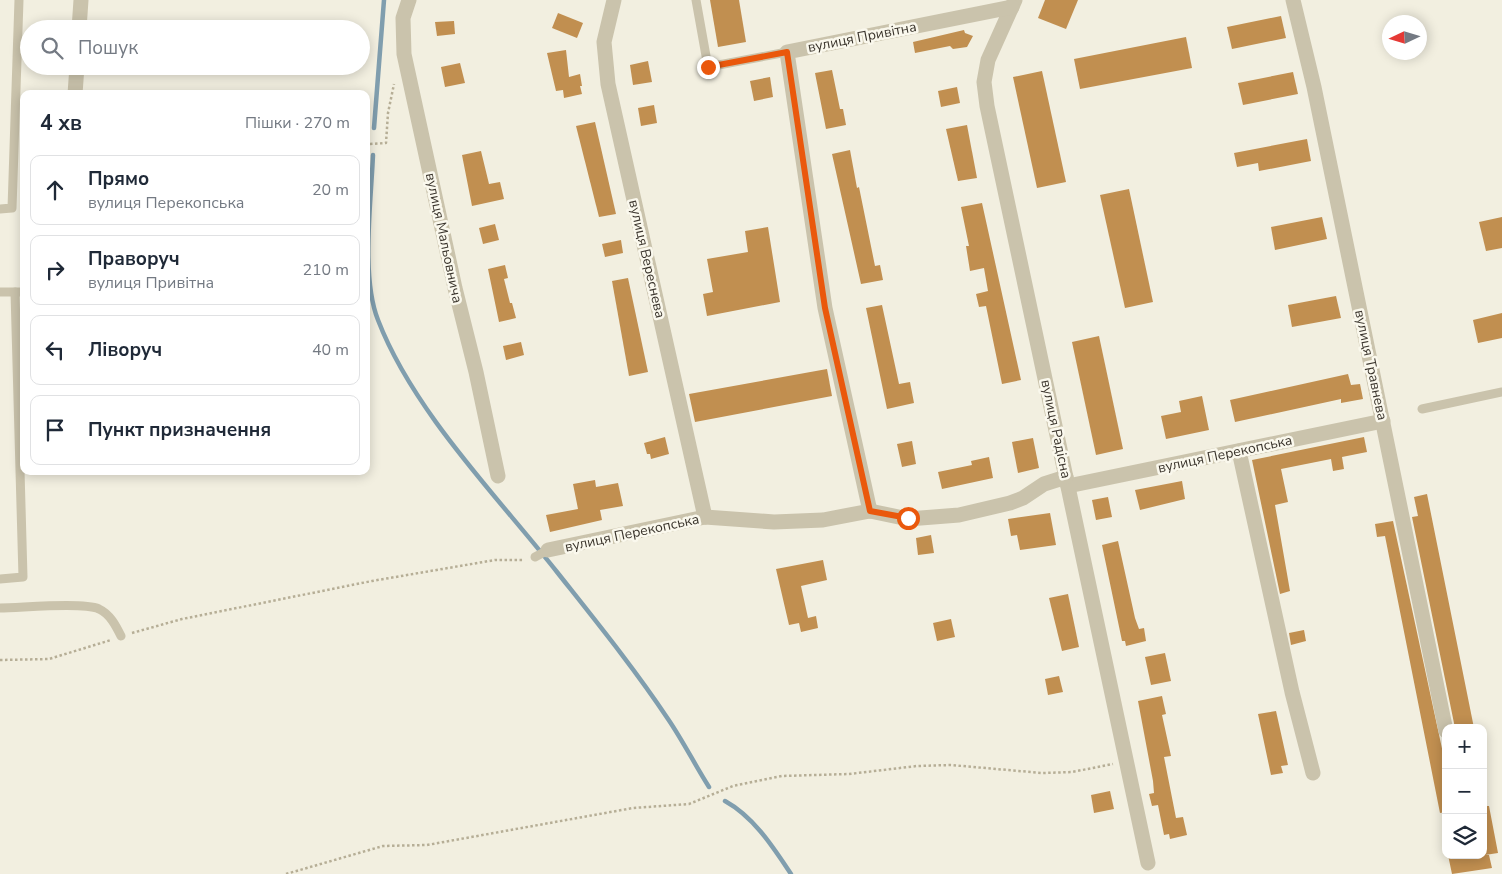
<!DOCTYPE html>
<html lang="uk">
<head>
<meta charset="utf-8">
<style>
  body { margin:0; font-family:"Nunito Sans",sans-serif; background:#f6f6f7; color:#1f2937 }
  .controls { position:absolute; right:15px; bottom:15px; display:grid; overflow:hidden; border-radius:10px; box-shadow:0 2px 12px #0003 }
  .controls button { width:45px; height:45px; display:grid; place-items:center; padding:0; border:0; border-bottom:1px solid #e0e1e3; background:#fff; color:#1f2937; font:25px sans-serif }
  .compass { position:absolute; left:1382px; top:15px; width:45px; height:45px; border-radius:50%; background:#fff; box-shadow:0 2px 12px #0003; rotate:266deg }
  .stop { position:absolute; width:15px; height:15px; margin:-11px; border:4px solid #ea580c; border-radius:50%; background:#fff }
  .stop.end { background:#ea580c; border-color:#fff; box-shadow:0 1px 5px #0008 }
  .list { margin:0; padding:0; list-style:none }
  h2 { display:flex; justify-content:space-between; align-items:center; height:65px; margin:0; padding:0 20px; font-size:21px }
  h2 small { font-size:16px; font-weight:400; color:#747a83 }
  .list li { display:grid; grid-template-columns:32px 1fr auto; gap:15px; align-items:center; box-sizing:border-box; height:70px; margin:0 10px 10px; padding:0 10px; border:1px solid #e0e1e3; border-radius:10px }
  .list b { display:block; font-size:19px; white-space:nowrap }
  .list p { margin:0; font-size:16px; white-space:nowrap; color:#747a83 }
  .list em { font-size:16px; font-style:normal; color:#747a83 }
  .icon { flex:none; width:28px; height:28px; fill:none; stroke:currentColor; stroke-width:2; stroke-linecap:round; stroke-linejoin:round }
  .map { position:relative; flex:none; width:1502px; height:874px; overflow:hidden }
  .search { position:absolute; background:#fff; box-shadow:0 2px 12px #0003; left:20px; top:20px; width:350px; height:55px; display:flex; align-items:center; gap:12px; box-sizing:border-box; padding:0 18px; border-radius:28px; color:#747a83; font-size:19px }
  .panel { position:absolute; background:#fff; box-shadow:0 2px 12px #0003; left:20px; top:90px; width:350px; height:385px; border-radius:10px }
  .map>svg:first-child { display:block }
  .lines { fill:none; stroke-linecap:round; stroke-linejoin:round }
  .stream { stroke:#809eae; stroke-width:4.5 }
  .building { fill:#c18f50 }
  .path { stroke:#b6ae96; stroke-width:2.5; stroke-dasharray:2.5 2.5; stroke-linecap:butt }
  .lane { stroke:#cac3ac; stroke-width:9 }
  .street { stroke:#cac3ac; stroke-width:15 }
  .route { stroke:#ea580c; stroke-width:6 }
  .labels { text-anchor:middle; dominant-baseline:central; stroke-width:5; stroke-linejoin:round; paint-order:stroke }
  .street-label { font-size:14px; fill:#39332b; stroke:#faf8ed }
</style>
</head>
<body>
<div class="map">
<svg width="1502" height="874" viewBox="0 0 1502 874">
  <rect width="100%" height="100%" fill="#f2efe0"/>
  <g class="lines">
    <g class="stream">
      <path d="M374 128 384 0"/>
      <path d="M373 155C371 203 361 277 378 320 413 411 497 496 557 572 595 620 634 668 668 719 683 741 695 765 709 787"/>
      <path d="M725 801C754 817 773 847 791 874"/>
    </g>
  </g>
  <g class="building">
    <path d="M710 0H739L746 42 718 47Z"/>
    <path d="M1045 0H1078L1066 29 1038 18Z"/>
    <path d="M558 13 583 23 577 38 552 28Z"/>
    <path d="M1281 16 1286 38 1232 49 1227 27Z"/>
    <path d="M454 21 455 34 437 36 435 22Z"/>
    <path d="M964 30 965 33 973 36 967 47 953 49 950 46 915 53 913 42Z"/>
    <path d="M1186 37 1192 68 1080 89 1074 59Z"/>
    <path d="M566 50 569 77 580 74 582 86H580L582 94 564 98 563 90 556 91 547 53Z"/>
    <path d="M648 61 652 82 633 85 630 65Z"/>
    <path d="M460 63 465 83 445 87 441 67Z"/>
    <path d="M832 70 840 109H843L846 125 826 129 815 73Z"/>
    <path d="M1042 71 1066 182 1037 188 1013 77Z"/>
    <path d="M1293 72 1298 94 1243 105 1238 83Z"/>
    <path d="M770 77 773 97 754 101 750 81Z"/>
    <path d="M957 87 960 103 941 107 938 91Z"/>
    <path d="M654 105 657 123 641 126 638 108Z"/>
    <path d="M595 122 616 214 599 217 576 126Z"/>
    <path d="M967 125 977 178 958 181 946 129Z"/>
    <path d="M1307 139 1311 161 1259 171 1258 163 1237 167 1234 153Z"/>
    <path d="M850 150 857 188 859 187 875 266 880 265 883 280 861 284 832 154Z"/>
    <path d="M481 151 489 184 500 182 504 199 472 206 462 155Z"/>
    <path d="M1129 189 1153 302 1125 308 1100 195Z"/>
    <path d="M982 203 1021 380 1002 384 986 306 979 307 976 294 988 291 984 268 970 271 966 246H969L961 207Z"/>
    <path d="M1322 217 1327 239 1275 250 1271 227Z"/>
    <path d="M1502 217V248L1486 251 1479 222Z"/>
    <path d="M495 224 499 240 483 244 479 228Z"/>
    <path d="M768 227 780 302 707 316 703 294 713 292 707 259 748 252 745 231Z"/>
    <path d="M621 240 623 253 605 257 602 244Z"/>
    <path d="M505 265 508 278 504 279 510 303H512L516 318 499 322 488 269Z"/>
    <path d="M628 278 648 372 629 376 612 281Z"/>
    <path d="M1336 296 1341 318 1292 327 1288 305Z"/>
    <path d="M882 305 899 384 910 382 914 403 887 409 866 308Z"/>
    <path d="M1502 313V338L1478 343 1473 320Z"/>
    <path d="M1099 336 1123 449 1096 455 1072 342Z"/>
    <path d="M521 342 524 355 506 360 503 346Z"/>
    <path d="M827 369 832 396 695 422 689 394Z"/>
    <path d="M1348 374 1351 385 1360 384 1363 399 1341 403V399L1235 422 1230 400Z"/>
    <path d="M1202 396 1209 430 1166 439 1161 416 1181 412 1179 401Z"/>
    <path d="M665 437 669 454 651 459 650 454H647L644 443Z"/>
    <path d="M1364 437 1367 452 1342 457 1344 469 1333 471 1331 459 1281 469 1288 502 1275 505 1290 591 1280 594 1252 460Z"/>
    <path d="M1033 438 1039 468 1018 473 1012 442Z"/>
    <path d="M912 441 916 464 902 467 897 444Z"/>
    <path d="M989 457 993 478 942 489 938 472 972 465 971 461Z"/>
    <path d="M595 480 596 487 618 483 623 506 600 510 602 520 550 532 546 515 578 509 573 484Z"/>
    <path d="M1182 481 1185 499 1140 510 1135 490Z"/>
    <path d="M1427 494 1474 728H1455L1412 517 1418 516 1414 497Z"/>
    <path d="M1108 497 1112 517 1096 520 1092 500Z"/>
    <path d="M1050 513 1056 545 1020 550 1017 535 1011 536 1008 519Z"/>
    <path d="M1393 521 1446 767V812L1440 813 1385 536 1377 537 1375 524Z"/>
    <path d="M931 535 934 553 918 555 916 538Z"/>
    <path d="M1118 541 1135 618 1139 629 1144 628 1146 641 1126 646 1125 641H1122L1102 545Z"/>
    <path d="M823 560 827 580 801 586 808 618 816 616 818 628 801 632 799 623 789 625 776 569Z"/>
    <path d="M1068 594 1079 647 1062 651 1049 598Z"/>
    <path d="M951 619 955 637 937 641 933 623Z"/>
    <path d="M1304 630 1306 641 1291 645 1289 633Z"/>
    <path d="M1165 653 1171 681 1151 685 1145 657Z"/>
    <path d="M1059 676 1063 692 1048 695 1045 679Z"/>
    <path d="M1162 696 1166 714 1162 715 1171 756 1164 757 1176 818 1183 817 1187 835 1170 839 1169 834 1164 835 1158 805 1152 806 1149 794 1154 793 1153 781 1138 701Z"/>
    <path d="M1276 711 1288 765 1281 766 1283 773 1271 775 1258 714Z"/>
    <path d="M1110 791 1114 809 1094 813 1091 795Z"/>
    <path d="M1483 806H1489L1498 853 1485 855H1489L1492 868 1452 874 1448 855H1483Z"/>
  </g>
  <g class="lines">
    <g class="path">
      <path d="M366 147 370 144 386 143 388 113 394 84"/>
      <path d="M132 633 182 619 372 581 495 560H524"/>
      <path d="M0 660 49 659 111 640"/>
      <path d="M286 874 383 846 427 845 633 808 689 804 733 786 782 776 849 774 917 766 951 765 1042 773 1072 772 1113 764"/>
    </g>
    <g class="lane">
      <path d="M696 0 708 67 787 52"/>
      <path d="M0 209 12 208 19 0"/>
      <path d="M0 292H24"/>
      <path d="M1422 409 1502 392"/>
      <path d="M535 557 548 550"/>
      <path d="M0 579 23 577 15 292"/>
      <path d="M0 608C21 608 82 602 99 609 110 614 116 626 121 636"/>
    </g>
    <g class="street">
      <path d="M409 0 403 18 404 54 455 288 476 372 498 476"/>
      <path d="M614 0 604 42 608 84 705 517"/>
      <path d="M1015 0 988 60 984 82 987 106 1148 863"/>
      <path d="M1293 0 1314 87 1446 731"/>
      <path d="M79 29 81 0"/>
      <path d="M75 94 77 66"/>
      <path d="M1239 451 1292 692 1313 773"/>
      <path d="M1068 486 1383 421"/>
      <path d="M870 511 825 308 787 52 1012 7"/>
      <path d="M548 550 705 517 774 522 823 520 870 511 908 519 959 515 1010 503 1023 498 1044 484 1066 477"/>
    </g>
  </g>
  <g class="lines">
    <path class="route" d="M708 67 787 52 825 308 870 511 908 518"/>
  </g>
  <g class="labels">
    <g class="street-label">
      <text transform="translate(862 37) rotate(-11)">вулиця Привітна</text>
      <text transform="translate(444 238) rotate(78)">вулиця Мальовнича</text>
      <text transform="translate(647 259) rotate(77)">вулиця Вереснева</text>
      <text transform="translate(1371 365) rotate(78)">вулиця Травнева</text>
      <text transform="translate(1056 429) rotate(78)">вулиця Радісна</text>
      <text transform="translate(1225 454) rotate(-12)">вулиця Перекопська</text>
      <text transform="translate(632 533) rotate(-12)">вулиця Перекопська</text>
    </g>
  </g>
</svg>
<div class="controls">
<button>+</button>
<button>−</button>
<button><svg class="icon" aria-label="layers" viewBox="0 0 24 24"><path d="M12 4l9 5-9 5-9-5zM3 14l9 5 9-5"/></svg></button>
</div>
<svg class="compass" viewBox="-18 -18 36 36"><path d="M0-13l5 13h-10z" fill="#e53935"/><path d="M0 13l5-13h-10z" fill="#747a83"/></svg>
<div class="stop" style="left:908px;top:518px"></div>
<div class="stop end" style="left:708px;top:67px"></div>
<div class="search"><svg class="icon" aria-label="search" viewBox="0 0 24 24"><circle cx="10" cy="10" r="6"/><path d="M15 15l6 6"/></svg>Пошук</div>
<section class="panel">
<h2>4 хв<small>Пішки · 270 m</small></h2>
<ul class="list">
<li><svg class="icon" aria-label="ahead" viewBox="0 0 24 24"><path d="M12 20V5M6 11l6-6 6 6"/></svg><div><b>Прямо</b><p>вулиця Перекопська</p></div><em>20 m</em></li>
<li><svg class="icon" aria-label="right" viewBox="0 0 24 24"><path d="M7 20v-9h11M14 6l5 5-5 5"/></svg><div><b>Праворуч</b><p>вулиця Привітна</p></div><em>210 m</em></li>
<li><svg class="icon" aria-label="left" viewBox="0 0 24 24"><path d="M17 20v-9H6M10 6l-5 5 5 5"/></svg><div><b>Ліворуч</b></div><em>40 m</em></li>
<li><svg class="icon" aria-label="arrive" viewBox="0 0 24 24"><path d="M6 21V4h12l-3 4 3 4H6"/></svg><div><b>Пункт призначення</b></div></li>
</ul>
</section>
</div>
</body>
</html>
